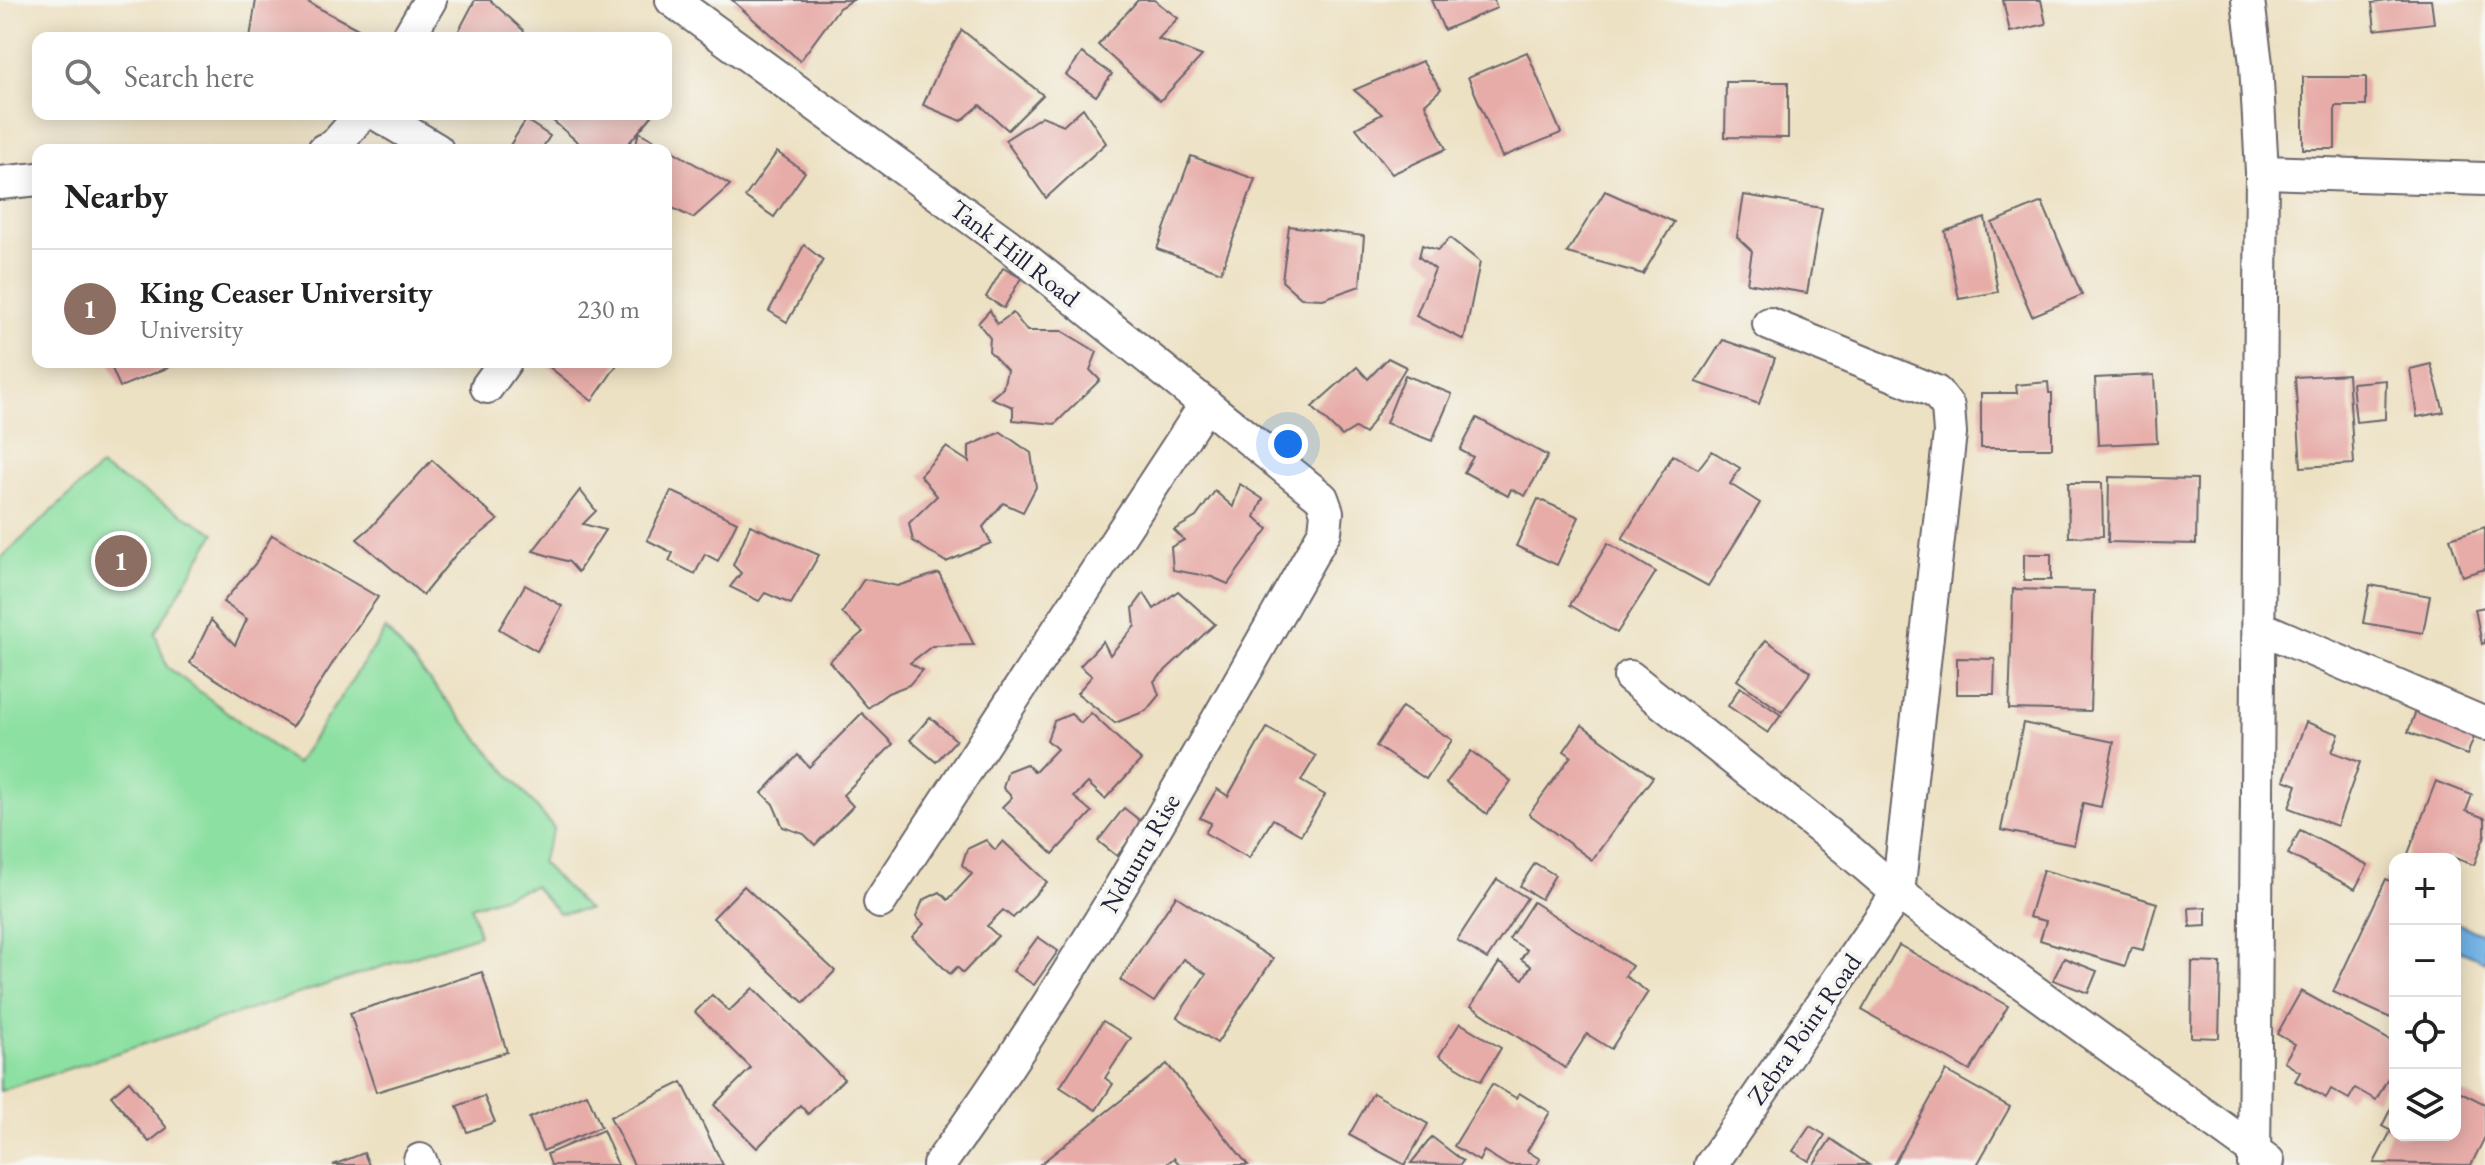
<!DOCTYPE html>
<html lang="en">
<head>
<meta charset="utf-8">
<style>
  body { margin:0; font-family:"EB Garamond",serif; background:#f2f2f2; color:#222 }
  .controls { position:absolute; right:24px; bottom:24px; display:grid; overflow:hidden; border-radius:16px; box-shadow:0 4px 20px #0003 }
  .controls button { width:72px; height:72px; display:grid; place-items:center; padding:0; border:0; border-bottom:2px solid #e0e0e0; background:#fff; color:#222; font:40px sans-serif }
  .you { position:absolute; left:1288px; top:444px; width:28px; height:28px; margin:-20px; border:6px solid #fff; border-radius:50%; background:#1a73e8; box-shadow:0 0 0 12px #1a73e833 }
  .badge { display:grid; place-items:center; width:52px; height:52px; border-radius:50%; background:#c8321e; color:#fff; font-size:26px; font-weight:700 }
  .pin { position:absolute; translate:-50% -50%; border:4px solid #fff; box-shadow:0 2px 8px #0006 }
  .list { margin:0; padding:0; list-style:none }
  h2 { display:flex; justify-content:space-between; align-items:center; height:104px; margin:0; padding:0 32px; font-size:34px }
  h2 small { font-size:26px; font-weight:400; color:#767676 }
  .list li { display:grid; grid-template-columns:52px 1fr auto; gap:24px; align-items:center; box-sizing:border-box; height:120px; padding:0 32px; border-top:2px solid #e0e0e0 }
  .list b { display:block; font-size:30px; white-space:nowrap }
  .list p { margin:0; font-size:26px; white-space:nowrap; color:#767676 }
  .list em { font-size:26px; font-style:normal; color:#767676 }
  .icon { flex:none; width:44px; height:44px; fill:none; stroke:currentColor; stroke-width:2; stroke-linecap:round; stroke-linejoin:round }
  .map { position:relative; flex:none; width:2485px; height:1165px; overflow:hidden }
  .search { position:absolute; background:#fff; box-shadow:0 4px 20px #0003; left:32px; top:32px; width:640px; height:88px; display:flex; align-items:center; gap:20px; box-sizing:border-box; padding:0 28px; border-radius:16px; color:#767676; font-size:30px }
  .panel { position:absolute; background:#fff; box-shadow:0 4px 20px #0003; left:32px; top:144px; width:640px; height:224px; border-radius:16px }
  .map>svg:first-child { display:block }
  .green { fill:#8ce0a1; stroke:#57816e; stroke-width:2 }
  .water { fill:#6fb1e4; stroke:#486a90; stroke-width:2 }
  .building { fill:#e7aca8 }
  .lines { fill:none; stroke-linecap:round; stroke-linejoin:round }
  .street-casing { stroke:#69656b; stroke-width:36 }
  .street { stroke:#fff; stroke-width:32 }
  .labels { text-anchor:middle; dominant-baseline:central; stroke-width:8; stroke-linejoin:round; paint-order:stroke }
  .street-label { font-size:26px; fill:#22223b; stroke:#f6f6f2 }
</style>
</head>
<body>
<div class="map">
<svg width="2485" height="1165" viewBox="0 0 2485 1165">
  <rect width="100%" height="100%" fill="#f6f6f2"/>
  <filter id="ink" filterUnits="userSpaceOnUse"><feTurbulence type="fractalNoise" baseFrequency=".0125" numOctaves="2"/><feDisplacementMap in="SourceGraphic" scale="16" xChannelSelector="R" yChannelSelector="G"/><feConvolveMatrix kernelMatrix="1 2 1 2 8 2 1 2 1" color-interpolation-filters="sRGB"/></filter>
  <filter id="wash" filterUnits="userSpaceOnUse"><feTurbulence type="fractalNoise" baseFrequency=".006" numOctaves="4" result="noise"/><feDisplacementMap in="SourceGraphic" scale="32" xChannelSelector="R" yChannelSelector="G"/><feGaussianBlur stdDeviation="1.8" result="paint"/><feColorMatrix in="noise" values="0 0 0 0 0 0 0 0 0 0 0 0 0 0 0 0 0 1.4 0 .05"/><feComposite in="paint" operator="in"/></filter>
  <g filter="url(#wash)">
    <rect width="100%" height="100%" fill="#ede1c3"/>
    <path class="green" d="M100 467 215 533 155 633 167 667 296 764 386 629 554 828 541 862 588 910 559 913 534 886 471 907 479 935 0 1091V559Z"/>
    <path class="water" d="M2457 923 2485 935V962L2455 949Z"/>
    <g id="blocks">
      <g class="building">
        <path d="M256 0H304L360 30 357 38H250Z"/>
        <path d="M475 0H490L523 30 526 38H455Z"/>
        <path d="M732 0H853L839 8 800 61Z"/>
        <path d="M1138 0H1154L1178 18 1158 39 1202 56 1160 101 1098 45Z"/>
        <path d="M1431 0H1494L1497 8 1444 30Z"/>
        <path d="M2003 0H2041L2046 24 2010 32Z"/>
        <path d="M2394 0H2431L2434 23 2375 30 2372 3Z"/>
        <path d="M962 30 1043 95 1008 130 980 105 961 121 923 105 939 69Z"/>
        <path d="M1527 52 1561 133 1502 157 1468 77Z"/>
        <path d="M1082 53 1112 74 1096 96 1066 75Z"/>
        <path d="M1422 61 1441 89 1425 104 1446 149 1392 174 1356 128 1382 114 1354 90Z"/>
        <path d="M2303 77H2366V106H2335V149H2303Z"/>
        <path d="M1726 82H1788V138L1725 137Z"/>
        <path d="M1083 108 1106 143 1046 198 1005 140 1042 116 1064 125Z"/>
        <path d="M545 114H649L652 116 623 150H587Z"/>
        <path d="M526 120 550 136 541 150H507Z"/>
        <path d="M639 132 666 147 730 185 693 218 666 205V150H634Z"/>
        <path d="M777 152 805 172 774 217 745 197Z"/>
        <path d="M1191 156 1255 179 1221 272 1157 249Z"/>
        <path d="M1605 191 1674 222 1643 274 1567 253Z"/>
        <path d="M1744 195 1822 208 1807 293 1747 283 1752 251 1737 237Z"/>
        <path d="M2042 202 2082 295 2032 316 1992 223Z"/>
        <path d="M1985 218 1998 292 1959 299 1945 231Z"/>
        <path d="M1289 226 1364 236 1360 286 1323 299 1301 298 1282 281Z"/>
        <path d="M1450 238 1480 262 1464 340 1416 316 1435 269 1419 257 1422 245 1438 250Z"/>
        <path d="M804 245 823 260 787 322 769 311Z"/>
        <path d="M1003 268 1021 278 1004 308 986 297Z"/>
        <path d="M990 310 997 324 1013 313 1027 331H1062L1097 352 1090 370 1100 380 1055 424 1013 420V407L991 398 1003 388 1007 370 989 351 990 338 978 323Z"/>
        <path d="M1723 340 1775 358 1759 404 1696 382Z"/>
        <path d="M1388 358 1406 367 1365 434 1355 428 1342 436 1312 407 1357 367 1368 379Z"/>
        <path d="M109 362H182L120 387Z"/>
        <path d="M543 362H619L592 401Z"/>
        <path d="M2431 364 2444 412 2417 417 2410 369Z"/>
        <path d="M2348 374 2354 464 2301 467 2295 377Z"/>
        <path d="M1405 375 1452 394 1432 441 1386 423Z"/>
        <path d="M2154 375 2157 442 2098 445 2095 378Z"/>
        <path d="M2386 380 2385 419 2356 422 2352 383Z"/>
        <path d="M2048 382 2049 393H2052V448H1981V393H2017L2016 385Z"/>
        <path d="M1477 418 1548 456 1525 496 1511 489 1508 496 1464 472 1473 457 1460 450Z"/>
        <path d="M1001 432 1031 453 1036 487 1023 512 1003 503 983 527 991 543 946 562 913 541 909 523 937 496 920 475 946 447 969 462V446Z"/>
        <path d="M1712 451 1740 468 1730 484 1760 503 1708 586 1622 539 1673 455 1698 469Z"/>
        <path d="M432 460 498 520 457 553 423 595 357 539 371 527Z"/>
        <path d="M2109 477 2197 479 2196 544 2108 542Z"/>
        <path d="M2068 483H2102L2103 536 2069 537Z"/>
        <path d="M1240 484 1263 499 1255 517 1268 529 1228 584 1212 577 1173 570 1171 547 1184 540 1174 530 1196 517 1215 491 1233 507Z"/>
        <path d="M580 490 596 511 583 524 605 530 578 572 569 562 533 551Z"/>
        <path d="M671 491 737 522 718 561 705 554 695 574 669 561 673 553 647 540Z"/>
        <path d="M1538 499 1579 517 1557 565 1516 546Z"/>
        <path d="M750 525 819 555 791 604 765 593 759 601 730 587 741 573 733 565Z"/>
        <path d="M2485 527V569L2462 576 2450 538Z"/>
        <path d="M272 535 378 597 341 650 292 727 190 663 211 620 235 645 247 619 223 602 255 564Z"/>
        <path d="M1608 543 1656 572 1617 633 1570 605Z"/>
        <rect x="2024" y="554" width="27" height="26"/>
        <path d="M939 573 974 645 932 646 910 663 922 670 909 685 888 693 868 708 829 661 863 632 842 613 864 579 897 586Z"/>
        <path d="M525 585 562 606 537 651 499 629Z"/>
        <path d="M2370 585 2430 596 2423 633 2363 623Z"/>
        <path d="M2013 589 2094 591 2090 711 2009 709Z"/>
        <path d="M1178 591 1215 624 1154 681 1159 695 1146 711 1115 723 1077 693 1092 676 1080 666 1103 641 1110 655 1135 626 1133 608 1144 593 1154 609Z"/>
        <path d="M2485 607V643L2482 644 2475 609Z"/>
        <path d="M1766 640 1811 672 1782 712 1737 680Z"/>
        <path d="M1957 658 1995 659 1994 694H1957Z"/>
        <path d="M1740 687 1781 715 1768 733 1728 706Z"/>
        <path d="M1402 707 1452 740 1426 779 1376 746Z"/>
        <path d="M2416 711 2475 735 2467 755 2408 732Z"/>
        <path d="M862 713 893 744 843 795 853 806 815 845 804 834 783 827 773 804 762 793 798 755 809 767Z"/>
        <path d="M1091 713 1141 760 1105 799 1088 783 1074 797 1092 812 1053 854 1002 807 1012 797 1003 788 1008 771 1026 764 1035 772 1057 749 1047 740 1054 721 1071 714 1081 723Z"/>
        <path d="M930 717 956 740 936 762 910 740Z"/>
        <path d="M2306 722 2339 734 2332 752 2360 762 2337 826 2289 808 2297 785 2284 780Z"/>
        <path d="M2023 723 2114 742 2101 807 2083 803 2074 845 2001 830Z"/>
        <path d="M1582 725 1653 777 1592 860 1529 814 1571 756 1564 751Z"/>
        <path d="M1267 728 1316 756 1301 781 1325 795 1301 835 1273 819 1249 858 1205 833 1211 823 1200 818 1217 789 1228 796Z"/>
        <path d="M1471 751 1511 781 1487 814 1446 783Z"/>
        <path d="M2436 781 2472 795 2466 811 2485 818V835L2474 865 2449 856 2447 859H2406Z"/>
        <path d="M1124 808 1143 823 1117 856 1098 841Z"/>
        <path d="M2300 830 2368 865 2355 889 2288 854Z"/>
        <path d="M986 840 995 850 1003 841 1047 882 1013 918 1003 910 987 926 998 936 963 973 957 967 950 974 912 937 924 924 916 917 923 900 940 892 948 900 972 874 962 865 967 849Z"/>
        <path d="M1535 863 1555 875 1541 899 1520 886Z"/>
        <path d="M2043 870 2157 903 2143 950 2131 947 2125 966 2040 940 2046 921 2029 917Z"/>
        <path d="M1497 879 1527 898 1487 959 1457 940Z"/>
        <path d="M2386 879 2395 883V1020L2333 992Z"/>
        <path d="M744 886 835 971 804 1003 713 918Z"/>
        <path d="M1176 896 1273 959 1217 1043 1177 1017 1206 974 1183 959 1154 1002 1120 980Z"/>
        <path d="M1533 902 1632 966 1625 976 1648 992 1611 1049 1587 1034 1565 1068 1471 1006 1499 963 1523 979 1531 966 1521 959 1527 950 1509 939Z"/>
        <path d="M2206 907V926L2190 927 2189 908Z"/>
        <path d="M1038 937 1058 951 1034 985 1013 971Z"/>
        <path d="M1899 945 2008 1006 1970 1071 1862 1010Z"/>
        <path d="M2064 958 2097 971 2088 993 2053 980Z"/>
        <path d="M2192 962 2221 963 2219 1038 2191 1037Z"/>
        <path d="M482 972 507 1052 376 1092 350 1013Z"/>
        <path d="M753 988 844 1079 808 1114 800 1105 757 1148 714 1105 751 1068 695 1012 712 995 729 1011Z"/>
        <path d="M2301 991 2395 1043V1066L2376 1100 2355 1088 2349 1099 2331 1089 2326 1098 2295 1081 2300 1072 2284 1062 2295 1044 2277 1034Z"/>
        <path d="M1103 1021 1131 1038 1105 1078 1113 1084 1096 1110 1060 1087Z"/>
        <path d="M1460 1023 1501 1048 1481 1081 1439 1056Z"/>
        <path d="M1167 1064 1248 1165H1180L1174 1158 1165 1165H1039Z"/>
        <path d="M1946 1071 2010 1107 1977 1165H1893Z"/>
        <path d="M129 1081 167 1128 149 1142 111 1096Z"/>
        <path d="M682 1082 723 1165H634L610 1117Z"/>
        <path d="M1492 1084 1516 1098 1519 1093 1550 1112 1527 1151 1540 1159 1536 1165H1507L1484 1151 1479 1161 1454 1146Z"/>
        <path d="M2455 1089 2485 1104V1137L2471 1165 2374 1163 2391 1131 2382 1126 2395 1100V1135H2455Z"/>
        <path d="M1373 1093 1428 1124 1405 1165 1349 1135Z"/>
        <path d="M587 1094 601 1127 543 1151 529 1118Z"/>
        <path d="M484 1096 495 1122 467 1132 457 1106Z"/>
        <path d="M1810 1126 1825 1135 1809 1161 1793 1151Z"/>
        <path d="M603 1130 618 1165H551L547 1154Z"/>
        <path d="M1432 1137 1463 1161 1460 1165 1411 1163Z"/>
        <path d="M1831 1139 1869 1165H1813Z"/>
        <path d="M364 1153 369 1165H333Z"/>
      </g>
    </g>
  </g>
  <g filter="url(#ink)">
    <use href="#blocks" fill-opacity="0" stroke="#69656b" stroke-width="2"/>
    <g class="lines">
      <g class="street-casing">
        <g id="street">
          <path d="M672 0 1008 245 1322 498 1327 512 1325 531C1202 746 1085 964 939 1165"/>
          <path d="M2248 0 2256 64 2262 172 2254 1165"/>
          <path d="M408 38 430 0"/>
          <path d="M377 114 437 150"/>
          <path d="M324 150 334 146 362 114"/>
          <path d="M2262 172 2485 179"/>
          <path d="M0 183 38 179"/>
          <path d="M487 387 505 362"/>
          <path d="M2259 627 2485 724"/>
          <path d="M1630 677 1848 850 1898 893 2268 1161"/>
          <path d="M880 902 1206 404"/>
          <path d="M420 1160 422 1165"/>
          <path d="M1711 1165 1898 893 1950 433 1948 407 1936 392 1769 324"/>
        </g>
      </g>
      <use href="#street" class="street"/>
    </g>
  </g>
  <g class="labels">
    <g class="street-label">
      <text transform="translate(1015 253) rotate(38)">Tank Hill Road</text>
      <text transform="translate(1140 853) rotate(-60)">Nduuru Rise</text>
      <text transform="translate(1804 1029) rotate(-55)">Zebra Point Road</text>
    </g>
  </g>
</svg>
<div class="controls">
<button>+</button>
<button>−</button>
<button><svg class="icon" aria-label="locate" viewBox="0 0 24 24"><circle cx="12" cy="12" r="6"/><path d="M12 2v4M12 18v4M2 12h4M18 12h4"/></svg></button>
<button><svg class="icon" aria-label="layers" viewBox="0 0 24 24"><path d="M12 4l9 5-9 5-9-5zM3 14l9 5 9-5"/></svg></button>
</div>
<div class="you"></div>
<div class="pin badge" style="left:121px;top:561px;background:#8d6e63">1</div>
<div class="search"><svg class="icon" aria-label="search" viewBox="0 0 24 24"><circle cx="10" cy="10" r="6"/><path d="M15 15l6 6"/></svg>Search here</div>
<section class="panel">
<h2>Nearby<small></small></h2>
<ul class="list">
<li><span class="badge" style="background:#8d6e63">1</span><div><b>King Ceaser University</b><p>University</p></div><em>230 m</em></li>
</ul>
</section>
</div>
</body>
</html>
